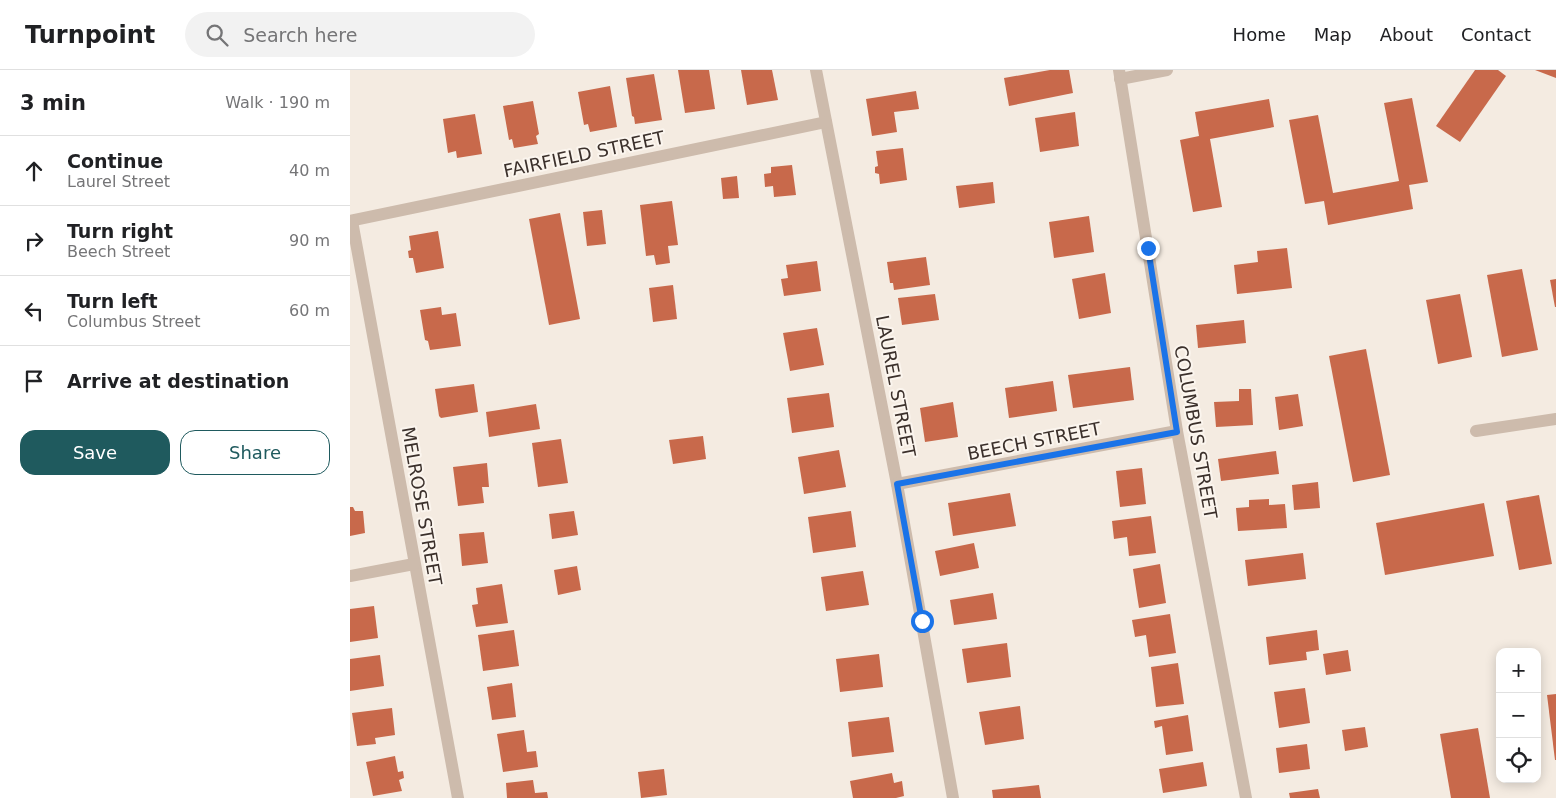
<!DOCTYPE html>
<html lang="en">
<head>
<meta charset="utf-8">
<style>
  body { margin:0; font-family:"DejaVu Sans",sans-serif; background:#f2f2f2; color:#202124 }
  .controls { position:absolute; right:15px; bottom:15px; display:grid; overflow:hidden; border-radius:10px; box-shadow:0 2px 12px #0003 }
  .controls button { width:45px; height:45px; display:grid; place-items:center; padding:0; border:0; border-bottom:1px solid #e0e0e0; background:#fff; color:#202124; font:25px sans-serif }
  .stop { position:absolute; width:15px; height:15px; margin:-11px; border:4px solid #1a73e8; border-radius:50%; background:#fff }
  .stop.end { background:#1a73e8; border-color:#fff; box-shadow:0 1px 5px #0008 }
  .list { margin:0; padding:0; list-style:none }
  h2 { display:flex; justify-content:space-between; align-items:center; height:65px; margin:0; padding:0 20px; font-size:21px }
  h2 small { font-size:16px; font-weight:400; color:#757577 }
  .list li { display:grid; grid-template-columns:32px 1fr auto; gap:15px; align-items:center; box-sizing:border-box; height:70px; padding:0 20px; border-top:1px solid #e0e0e0 }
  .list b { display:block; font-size:19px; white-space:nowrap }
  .list p { margin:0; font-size:16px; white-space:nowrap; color:#757577 }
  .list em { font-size:16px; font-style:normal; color:#757577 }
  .actions { display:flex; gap:10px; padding:15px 20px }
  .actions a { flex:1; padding:11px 0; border:1px solid #1f5a5e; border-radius:15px; text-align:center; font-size:18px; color:#1f5a5e }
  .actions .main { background:#1f5a5e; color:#fff }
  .icon { flex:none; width:28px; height:28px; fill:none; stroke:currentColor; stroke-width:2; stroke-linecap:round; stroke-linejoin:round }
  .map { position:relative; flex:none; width:1206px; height:728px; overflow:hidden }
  header { display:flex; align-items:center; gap:30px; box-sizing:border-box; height:70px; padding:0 25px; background:#fff; border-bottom:1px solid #e0e0e0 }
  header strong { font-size:24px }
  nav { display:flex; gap:28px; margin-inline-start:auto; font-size:18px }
  .search { width:350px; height:45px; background:#f2f2f2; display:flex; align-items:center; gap:12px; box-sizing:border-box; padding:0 18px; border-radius:28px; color:#757577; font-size:19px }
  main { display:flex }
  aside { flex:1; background:#fff }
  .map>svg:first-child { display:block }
  .building { fill:#c8694b }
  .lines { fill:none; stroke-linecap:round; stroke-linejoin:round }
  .street { stroke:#cdbbac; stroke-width:12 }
  .route { stroke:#1a73e8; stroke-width:6 }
  .labels { text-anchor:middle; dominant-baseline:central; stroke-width:4; stroke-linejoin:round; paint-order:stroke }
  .street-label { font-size:18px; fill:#3b302b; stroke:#fbf5ee }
</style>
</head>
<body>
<header>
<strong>Turnpoint</strong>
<div class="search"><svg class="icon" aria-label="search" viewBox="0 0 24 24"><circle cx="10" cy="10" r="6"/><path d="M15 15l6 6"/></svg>Search here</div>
<nav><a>Home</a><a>Map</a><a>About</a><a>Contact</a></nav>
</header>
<main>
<aside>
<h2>3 min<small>Walk · 190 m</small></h2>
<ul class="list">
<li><svg class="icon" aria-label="ahead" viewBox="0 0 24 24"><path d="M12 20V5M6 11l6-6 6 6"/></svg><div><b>Continue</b><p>Laurel Street</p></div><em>40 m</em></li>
<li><svg class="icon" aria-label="right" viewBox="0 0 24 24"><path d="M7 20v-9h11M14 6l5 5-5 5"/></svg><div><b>Turn right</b><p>Beech Street</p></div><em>90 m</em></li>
<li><svg class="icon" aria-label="left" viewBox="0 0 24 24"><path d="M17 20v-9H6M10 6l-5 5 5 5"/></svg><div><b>Turn left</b><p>Columbus Street</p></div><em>60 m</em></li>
<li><svg class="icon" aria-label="arrive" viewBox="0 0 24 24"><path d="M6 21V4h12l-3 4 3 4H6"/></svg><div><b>Arrive at destination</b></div></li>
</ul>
<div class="actions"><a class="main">Save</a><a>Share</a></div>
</aside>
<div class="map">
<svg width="1206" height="728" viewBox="0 0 1206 728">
  <rect width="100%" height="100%" fill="#f4ebe1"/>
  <g class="building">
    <path d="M328 0H359L365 39 335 43Z"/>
    <path d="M391 0H422L428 30 397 35Z"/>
    <path d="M700 0H719L723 23 659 36 654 8Z"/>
    <path d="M1125 0H1148L1156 6 1110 72 1086 56Z"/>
    <path d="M1185 0H1206V8Z"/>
    <path d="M304 4 312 50 285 54 284 47 282 46 276 8Z"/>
    <path d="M260 16 267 57 240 62 238 54 234 55 228 22Z"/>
    <path d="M566 21 569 39 544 42 547 62 522 66 516 29Z"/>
    <path d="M1062 28 1078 112 1059 115 1063 139 978 155 974 131 955 134 939 50 968 45 983 123 1049 111 1034 33Z"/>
    <path d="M919 29 924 57 860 69 872 137 843 142 830 70 849 66 845 42Z"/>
    <path d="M183 31 189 64 186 66 188 74 164 78 162 69 159 70 153 36Z"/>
    <path d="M725 42 729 76 690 82 685 48Z"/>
    <path d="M125 44 132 84 107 88 106 81 98 83 93 49Z"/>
    <path d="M553 78 557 110 530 114 529 104 525 103V97L528 96 526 81Z"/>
    <path d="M442 95 446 125 424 127 423 116 415 117 414 104 421 103V97Z"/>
    <path d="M387 106 389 128 373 129 371 108Z"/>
    <path d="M643 112 645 133 609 138 606 116Z"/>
    <path d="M322 131 328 175 318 176 320 193 306 195 304 185 296 186 290 135Z"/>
    <path d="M252 140 256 174 237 176 233 142Z"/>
    <path d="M210 143 230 249 199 255 179 149Z"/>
    <path d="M739 146 744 182 704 188 699 152Z"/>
    <path d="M88 161 94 198 66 203 63 188H59L58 181 61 180 59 166Z"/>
    <path d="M937 178 942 218 887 224 884 195 908 192 907 181Z"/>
    <path d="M576 187 580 215 544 220 543 213H540L537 192Z"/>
    <path d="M467 191 471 221 434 226 431 209 438 208 436 195Z"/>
    <path d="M1172 199 1188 280 1152 287 1137 205Z"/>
    <path d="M755 203 761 243 729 249 722 209Z"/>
    <path d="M1206 209V237H1205L1200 210Z"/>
    <path d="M323 215 327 249 303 252 299 218Z"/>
    <path d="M585 224 589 250 552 255 548 228Z"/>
    <path d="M1110 224 1122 287 1088 294 1076 230Z"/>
    <path d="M91 237 92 245 106 243 111 276 80 280 78 271 75 270 70 240Z"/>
    <path d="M894 250 896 273 848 278 846 255Z"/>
    <path d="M467 258 474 295 440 301 433 263Z"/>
    <path d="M1016 279 1040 405 1003 412 979 286Z"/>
    <path d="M780 297 784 330 723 338 718 305Z"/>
    <path d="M703 311 707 341 659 348 655 318Z"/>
    <path d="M124 314 128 342 91 348 89 346 85 319Z"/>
    <path d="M889 319H901L903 355 866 357 864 332 889 331Z"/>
    <path d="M479 323 484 357 442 363 437 328Z"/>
    <path d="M948 324 953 356 929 360 925 327Z"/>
    <path d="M603 332 608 367 575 372 570 338Z"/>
    <path d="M186 334 190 359 139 367 136 342Z"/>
    <path d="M353 366 356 389 323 394 319 370Z"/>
    <path d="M211 369 218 413 188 417 182 373Z"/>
    <path d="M489 380 496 417 454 424 448 387Z"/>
    <path d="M926 381 929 404 871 411 868 389Z"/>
    <path d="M137 393 139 417H132L134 433 108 436 103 397Z"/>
    <path d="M792 398 796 434 770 437 766 401Z"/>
    <path d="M968 412 970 438 944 440 942 415Z"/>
    <path d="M660 423 666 456 603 466 598 433Z"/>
    <path d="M1189 425 1202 494 1169 500 1156 431Z"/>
    <path d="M919 429V435L935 434 937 458 888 461 886 438 899 437V430Z"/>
    <path d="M1134 433 1144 486 1035 505 1026 453Z"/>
    <path d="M0 437H3L5 441H13L15 463 0 466Z"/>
    <path d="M224 441 228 465 202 469 199 444Z"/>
    <path d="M501 441 506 477 463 483 458 447Z"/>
    <path d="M801 446 806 483 779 486 777 467 764 469 762 451Z"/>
    <path d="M134 462 138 493 112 496 109 464Z"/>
    <path d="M624 473 629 498 590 506 585 481Z"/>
    <path d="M953 483 956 509 898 516 895 490Z"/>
    <path d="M810 494 816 533 789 538 783 499Z"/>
    <path d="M227 496 231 520 208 525 204 500Z"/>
    <path d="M513 501 519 535 476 541 471 507Z"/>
    <path d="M152 514 158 553 126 557 122 535 128 534 126 518Z"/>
    <path d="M643 523 647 549 604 555 600 530Z"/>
    <path d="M24 536 28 568 0 572V539Z"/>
    <path d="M820 544 826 583 799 587 796 565 785 567 782 550Z"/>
    <path d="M164 560 169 596 133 601 128 565Z"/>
    <path d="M967 560 969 580 956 582 957 590 919 595 916 567Z"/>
    <path d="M657 573 661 607 617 613 612 579Z"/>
    <path d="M998 580 1001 601 976 605 973 584Z"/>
    <path d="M529 584 533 617 490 622 486 589Z"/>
    <path d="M30 585 34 616 0 621V589Z"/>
    <path d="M828 593 834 634 806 637 801 597Z"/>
    <path d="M162 613 166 647 142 650 137 617Z"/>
    <path d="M955 618 960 653 929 658 924 622Z"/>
    <path d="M1206 624V690H1205L1197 625Z"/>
    <path d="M670 636 674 669 635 675 629 642Z"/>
    <path d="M42 638 45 665 25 668 26 674 7 676 2 643Z"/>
    <path d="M838 645 843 681 816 685 812 656 805 658 804 651Z"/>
    <path d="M539 647 544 682 502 687 498 652Z"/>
    <path d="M1015 657 1018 677 995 681 992 660Z"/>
    <path d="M1128 658 1140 728H1101L1090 664Z"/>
    <path d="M174 660 177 682 186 681 188 697 153 702 147 664Z"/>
    <path d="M957 674 960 699 929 703 926 678Z"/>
    <path d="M45 686 48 702 53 701 54 708 49 710 52 721 23 726 16 692Z"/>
    <path d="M853 692 857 716 813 723 809 699Z"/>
    <path d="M314 699 317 725 291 728 288 702Z"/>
    <path d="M542 703 544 713 552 711 554 726 546 728H503L500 711Z"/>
    <path d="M183 710 185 723 197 722 198 728H157L156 713Z"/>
    <path d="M689 715 691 728H643L642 720Z"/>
    <path d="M968 719 970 728H940L939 723Z"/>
  </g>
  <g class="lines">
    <g class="street">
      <path d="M466 0 547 414 603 728"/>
      <path d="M769 0 827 361 896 728"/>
      <path d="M770 9 817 0"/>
      <path d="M0 151 476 52"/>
      <path d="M2 151 108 728"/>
      <path d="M1126 361 1206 349"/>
      <path d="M547 414 827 361"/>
      <path d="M0 506 64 494"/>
    </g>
  </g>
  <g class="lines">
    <path class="route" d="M572 551 547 414 827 362 798 178"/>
  </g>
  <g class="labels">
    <g class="street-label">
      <text transform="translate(234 84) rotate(-12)">FAIRFIELD STREET</text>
      <text transform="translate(546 316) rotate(79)">LAUREL STREET</text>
      <text transform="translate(846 362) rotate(80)">COLUMBUS STREET</text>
      <text transform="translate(684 371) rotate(-11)">BEECH STREET</text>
      <text transform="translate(72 436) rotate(80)">MELROSE STREET</text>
    </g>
  </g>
</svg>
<div class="controls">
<button>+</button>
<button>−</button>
<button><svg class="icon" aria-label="locate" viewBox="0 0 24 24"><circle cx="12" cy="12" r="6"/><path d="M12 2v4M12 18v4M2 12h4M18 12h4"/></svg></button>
</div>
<div class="stop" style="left:572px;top:551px"></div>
<div class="stop end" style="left:798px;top:178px"></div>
</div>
</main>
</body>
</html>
